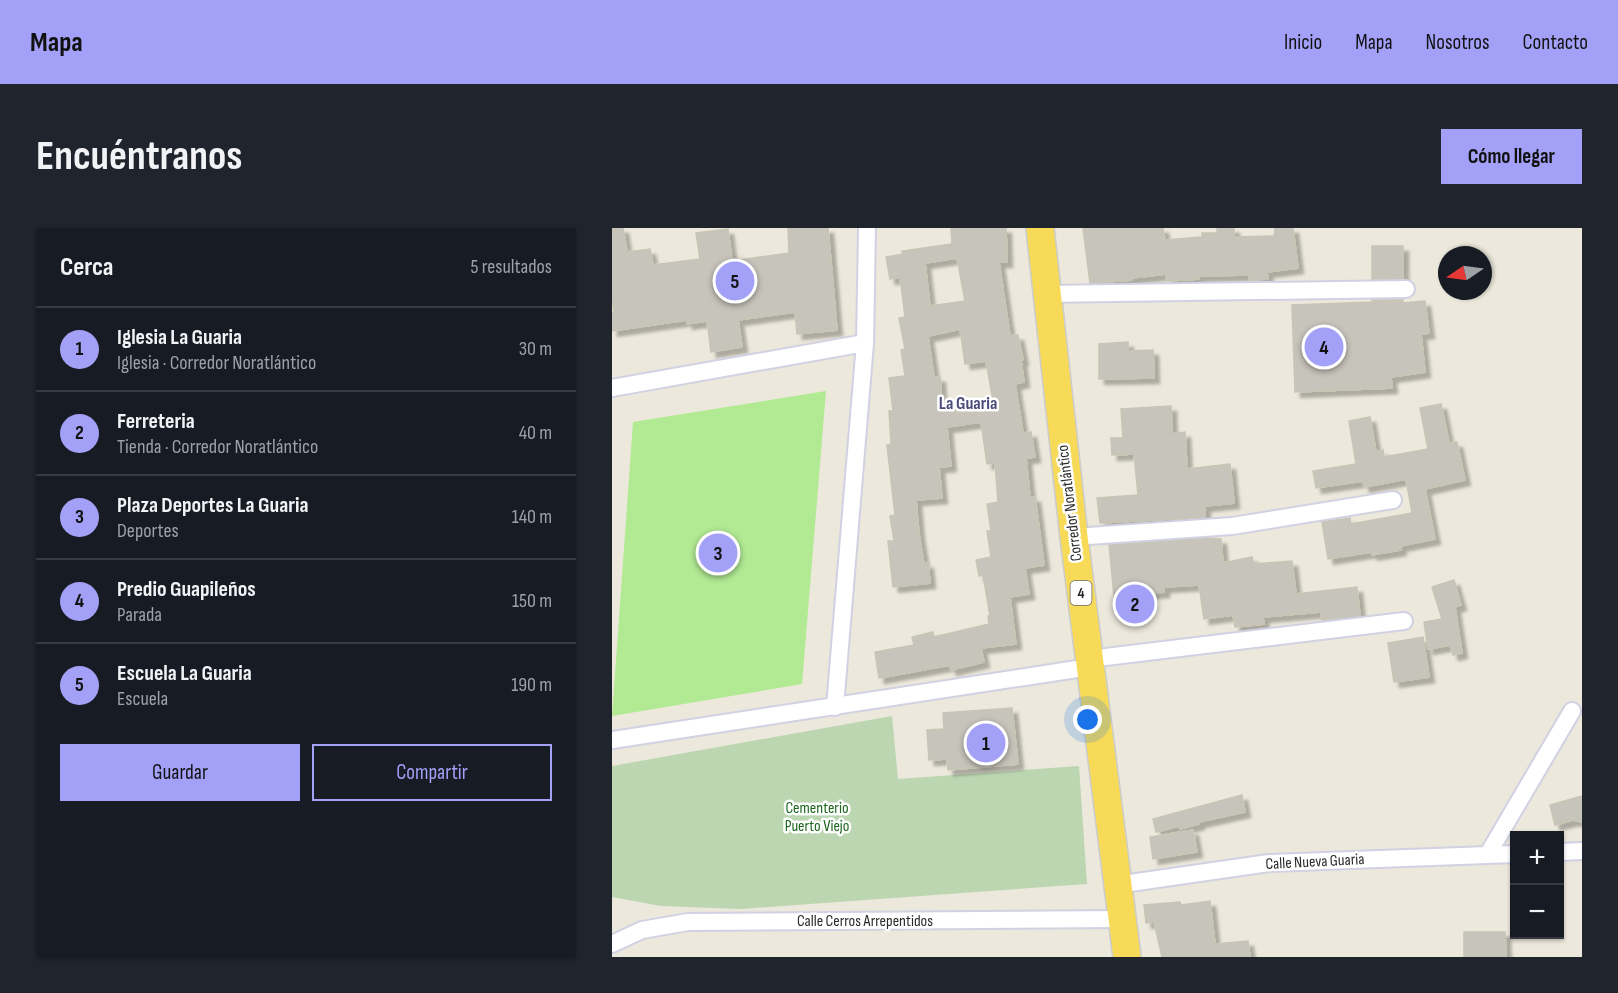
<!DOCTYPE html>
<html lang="es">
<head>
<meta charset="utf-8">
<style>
  body { margin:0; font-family:"Sofia Sans Condensed",sans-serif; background:#20242c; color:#f1f3f6 }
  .controls { position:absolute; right:18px; bottom:18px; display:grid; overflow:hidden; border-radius:0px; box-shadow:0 2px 4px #0004 }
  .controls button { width:54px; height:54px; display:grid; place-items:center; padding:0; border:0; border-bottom:2px solid #363941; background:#171b24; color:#f1f3f6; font:30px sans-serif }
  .compass { position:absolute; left:826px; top:18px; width:54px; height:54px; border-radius:50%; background:#171b24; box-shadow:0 2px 4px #0004; rotate:257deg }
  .you { position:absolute; left:476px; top:492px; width:21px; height:21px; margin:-15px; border:4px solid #fff; border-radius:50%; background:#1a73e8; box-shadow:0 0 0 9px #1a73e833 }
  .badge { display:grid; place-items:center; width:39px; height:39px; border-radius:50%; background:#a3a0f8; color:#111; font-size:20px; font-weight:700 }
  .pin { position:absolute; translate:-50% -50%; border:3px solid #fff; box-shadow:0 2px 6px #0006 }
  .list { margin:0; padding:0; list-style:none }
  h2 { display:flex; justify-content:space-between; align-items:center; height:78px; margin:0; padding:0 24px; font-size:26px }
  h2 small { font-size:20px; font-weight:400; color:#9ea1a6 }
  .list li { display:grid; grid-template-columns:39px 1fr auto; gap:18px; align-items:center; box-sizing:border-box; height:84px; padding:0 24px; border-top:2px solid #363941 }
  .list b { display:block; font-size:22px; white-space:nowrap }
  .list p { margin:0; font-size:20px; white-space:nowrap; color:#9ea1a6 }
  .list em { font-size:20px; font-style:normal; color:#9ea1a6 }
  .actions { display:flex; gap:12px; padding:18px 24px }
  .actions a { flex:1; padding:14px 0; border:2px solid #a3a0f8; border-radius:0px; text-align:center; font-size:21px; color:#a3a0f8 }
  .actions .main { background:#a3a0f8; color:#111 }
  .map { position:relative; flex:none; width:970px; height:729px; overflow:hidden; border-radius:0px }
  header { display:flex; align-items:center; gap:36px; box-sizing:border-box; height:84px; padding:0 30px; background:#a3a0f8; color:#111 }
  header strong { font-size:28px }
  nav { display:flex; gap:33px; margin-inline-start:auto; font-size:21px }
  .intro { display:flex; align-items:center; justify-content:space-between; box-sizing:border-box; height:144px; padding:0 36px }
  h1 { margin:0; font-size:42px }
  .button { padding:15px 27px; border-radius:0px; background:#a3a0f8; color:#111; font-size:21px; font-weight:700 }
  main { display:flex; gap:36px; padding:0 36px }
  aside { flex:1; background:#171b24; border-radius:0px; box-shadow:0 2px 4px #0004 }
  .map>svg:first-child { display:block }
  .cemetery { fill:#bcd6b2 }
  .pitch { fill:#b1ea93 }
  .building { fill:#c7c5bb; stroke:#c7c5b5; stroke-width:1.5; fill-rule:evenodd; filter:url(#shadow) }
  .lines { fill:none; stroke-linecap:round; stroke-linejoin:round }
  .minor-casing { stroke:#d1d1e3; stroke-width:20 }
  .trunk-casing { stroke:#ccc; stroke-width:30 }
  .minor { stroke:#fff; stroke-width:16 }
  .trunk { stroke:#f7da58; stroke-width:27 }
  .labels { text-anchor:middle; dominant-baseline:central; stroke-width:5; stroke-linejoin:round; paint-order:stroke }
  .shield { fill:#fff; stroke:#6a6a6a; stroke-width:1.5 }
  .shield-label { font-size:15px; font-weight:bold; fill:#2a2a2a }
  .street-label { font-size:16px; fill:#2a2a2a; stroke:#fff }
  .park-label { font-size:16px; fill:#1a661b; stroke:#fff }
  .neighbourhood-label { font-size:18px; font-weight:bold; fill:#4c4a7a; stroke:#fff }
</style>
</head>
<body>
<header>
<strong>Mapa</strong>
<nav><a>Inicio</a><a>Mapa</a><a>Nosotros</a><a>Contacto</a></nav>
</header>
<div class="intro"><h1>Encuéntranos</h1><a class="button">Cómo llegar</a></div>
<main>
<aside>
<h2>Cerca<small>5 resultados</small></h2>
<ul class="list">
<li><span class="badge">1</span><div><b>Iglesia La Guaria</b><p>Iglesia · Corredor Noratlántico</p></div><em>30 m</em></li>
<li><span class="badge">2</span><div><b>Ferreteria</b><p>Tienda · Corredor Noratlántico</p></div><em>40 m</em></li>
<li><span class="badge">3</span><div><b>Plaza Deportes La Guaria</b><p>Deportes</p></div><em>140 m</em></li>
<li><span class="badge">4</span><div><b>Predio Guapileños</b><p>Parada</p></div><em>150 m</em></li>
<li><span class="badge">5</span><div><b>Escuela La Guaria</b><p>Escuela</p></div><em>190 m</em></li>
</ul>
<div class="actions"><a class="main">Guardar</a><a>Compartir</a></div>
</aside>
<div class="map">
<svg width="970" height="729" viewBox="0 0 970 729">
  <defs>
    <filter id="shadow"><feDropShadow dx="5.5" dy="5.5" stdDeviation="1.5" flood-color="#0004"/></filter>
  </defs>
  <rect width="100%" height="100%" fill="#ece8db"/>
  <path class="cemetery" d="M280 488 286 551 467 538 475 656 128 681 49 678 0 669V538Z"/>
  <path class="pitch" d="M214 163 190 456 0 488 21 194Z"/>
  <g class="building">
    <path d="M0 0H11L15 24 38 21 41 37 88 31 84 5 116 1 120 33 177 25 176 0H216L225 102 185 106 183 84 126 92 130 119 99 124 95 93 75 96V92L0 103V85H2L0 68Z"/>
    <path d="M339 0H394L395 34H387L398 108 406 107 411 132H409L412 154 403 156 411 205 419 204 423 229 414 230 418 269H423L432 337 413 340 417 366 398 369 404 416 369 420 372 434 339 442 338 437 267 450 263 424 302 417 300 409 321 404 322 409 377 396 376 388H378L371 347 367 348 364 332 379 329 375 303H379L375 276 386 274 383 235 375 236 369 194 335 199 339 238 327 239 330 270 304 272 307 306 312 336 316 335 318 355 281 359 276 313H282L278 288 283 287 275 217 279 216 277 183H281L277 150 293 148 289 122 293 121 287 90 293 89 288 49 278 51 274 29 291 26 290 23 340 16ZM345 30 353 73 318 78 313 35ZM348 101 353 136 374 133 381 173 338 180 330 179 328 149H322L316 108Z"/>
    <path d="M471 0H551L553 12 590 9V5H605V0H622V9L662 8 663 0H681L686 40 655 44 656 51 637 52V47L586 48 587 51 554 53V46L520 50V52L478 55Z"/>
    <rect x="760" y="18" width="31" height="33"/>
    <path d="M760 72H791V75L813 73 817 105 809 106 813 144 779 149 780 160 683 164 680 77 760 74Z"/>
    <path d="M516 114V123L541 122 542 150 487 151V116Z"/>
    <path d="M829 176 837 215 845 214 853 252 813 261 823 311 788 318 789 322 760 327 759 324 716 331 710 294 738 290 739 296 800 285 794 251 752 259 751 253 704 260 701 243 744 236 737 193 758 189 764 224 771 222 772 229 816 221 808 180Z"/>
    <path d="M559 178 560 206 573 204 575 241 618 236 622 275 593 278V289L488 295 485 270 526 267 522 226 500 227 499 210H511L509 181Z"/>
    <path d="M595 310 609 311 611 335 640 329 642 336 680 333 684 366 745 359 748 388 710 392 709 384 651 389 652 396 623 399 621 387 592 391 587 357 552 359V364L502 368 497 317Z"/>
    <path d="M842 352 849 377 843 379 850 425 841 427 838 417 816 421 812 394 830 391 820 359Z"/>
    <path d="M811 409 817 449 782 454 776 415Z"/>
    <path d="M400 480 406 536 336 542 335 531 317 532 315 502 332 501 331 485Z"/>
    <path d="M630 567 633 584 587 594V596L568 601 567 598 544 604 541 591Z"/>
    <path d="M970 568V594L961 592 943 597 938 577Z"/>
    <path d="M581 602 585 624 541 631 538 609Z"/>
    <path d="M598 673 603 716 636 713 638 729H550L542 694 534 695 532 677 568 674 569 677Z"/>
    <path d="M852 704H893L894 729H852Z"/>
  </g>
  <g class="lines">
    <g class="minor-casing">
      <g id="minor">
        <path d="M434 66 794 61"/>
        <path d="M0 160 253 115"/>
        <path d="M462 309 620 298 781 272"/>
        <path d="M477 431 792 393"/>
        <path d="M223 479 253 115 255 0"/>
        <path d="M0 512 478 439"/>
        <path d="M948 624 970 623"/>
        <path d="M876 626 960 483"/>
        <path d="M504 657 657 635 903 626"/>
        <path d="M0 716 30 702 76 694 509 691"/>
      </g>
    </g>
    <g class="trunk-casing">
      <path id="trunk" d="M428 0 462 309 515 729"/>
    </g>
    <use href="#minor" class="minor"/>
    <use href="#trunk" class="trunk"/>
  </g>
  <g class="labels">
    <rect class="shield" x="458.5" y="353" width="21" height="24" rx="4.5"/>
    <g class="shield-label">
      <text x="469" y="365">4</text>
    </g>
    <g class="street-label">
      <text transform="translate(458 275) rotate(-97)">Corredor Noratlántico</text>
      <text transform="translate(703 634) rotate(-3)">Calle Nueva Guaria</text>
      <text x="253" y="693">Calle Cerros Arrepentidos</text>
    </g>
    <g class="park-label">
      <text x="205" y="580">Cementerio<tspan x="205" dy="18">Puerto Viejo</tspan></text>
    </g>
    <g class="neighbourhood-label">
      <text x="356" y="175">La Guaria</text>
    </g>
  </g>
</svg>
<div class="controls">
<button>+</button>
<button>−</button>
</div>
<svg class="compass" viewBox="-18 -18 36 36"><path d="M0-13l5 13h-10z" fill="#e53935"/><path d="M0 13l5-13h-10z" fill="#9ea1a6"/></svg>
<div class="you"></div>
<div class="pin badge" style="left:374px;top:515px">1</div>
<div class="pin badge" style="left:523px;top:376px">2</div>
<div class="pin badge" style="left:106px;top:325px">3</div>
<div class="pin badge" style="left:712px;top:119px">4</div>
<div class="pin badge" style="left:123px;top:53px">5</div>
</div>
</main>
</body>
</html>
